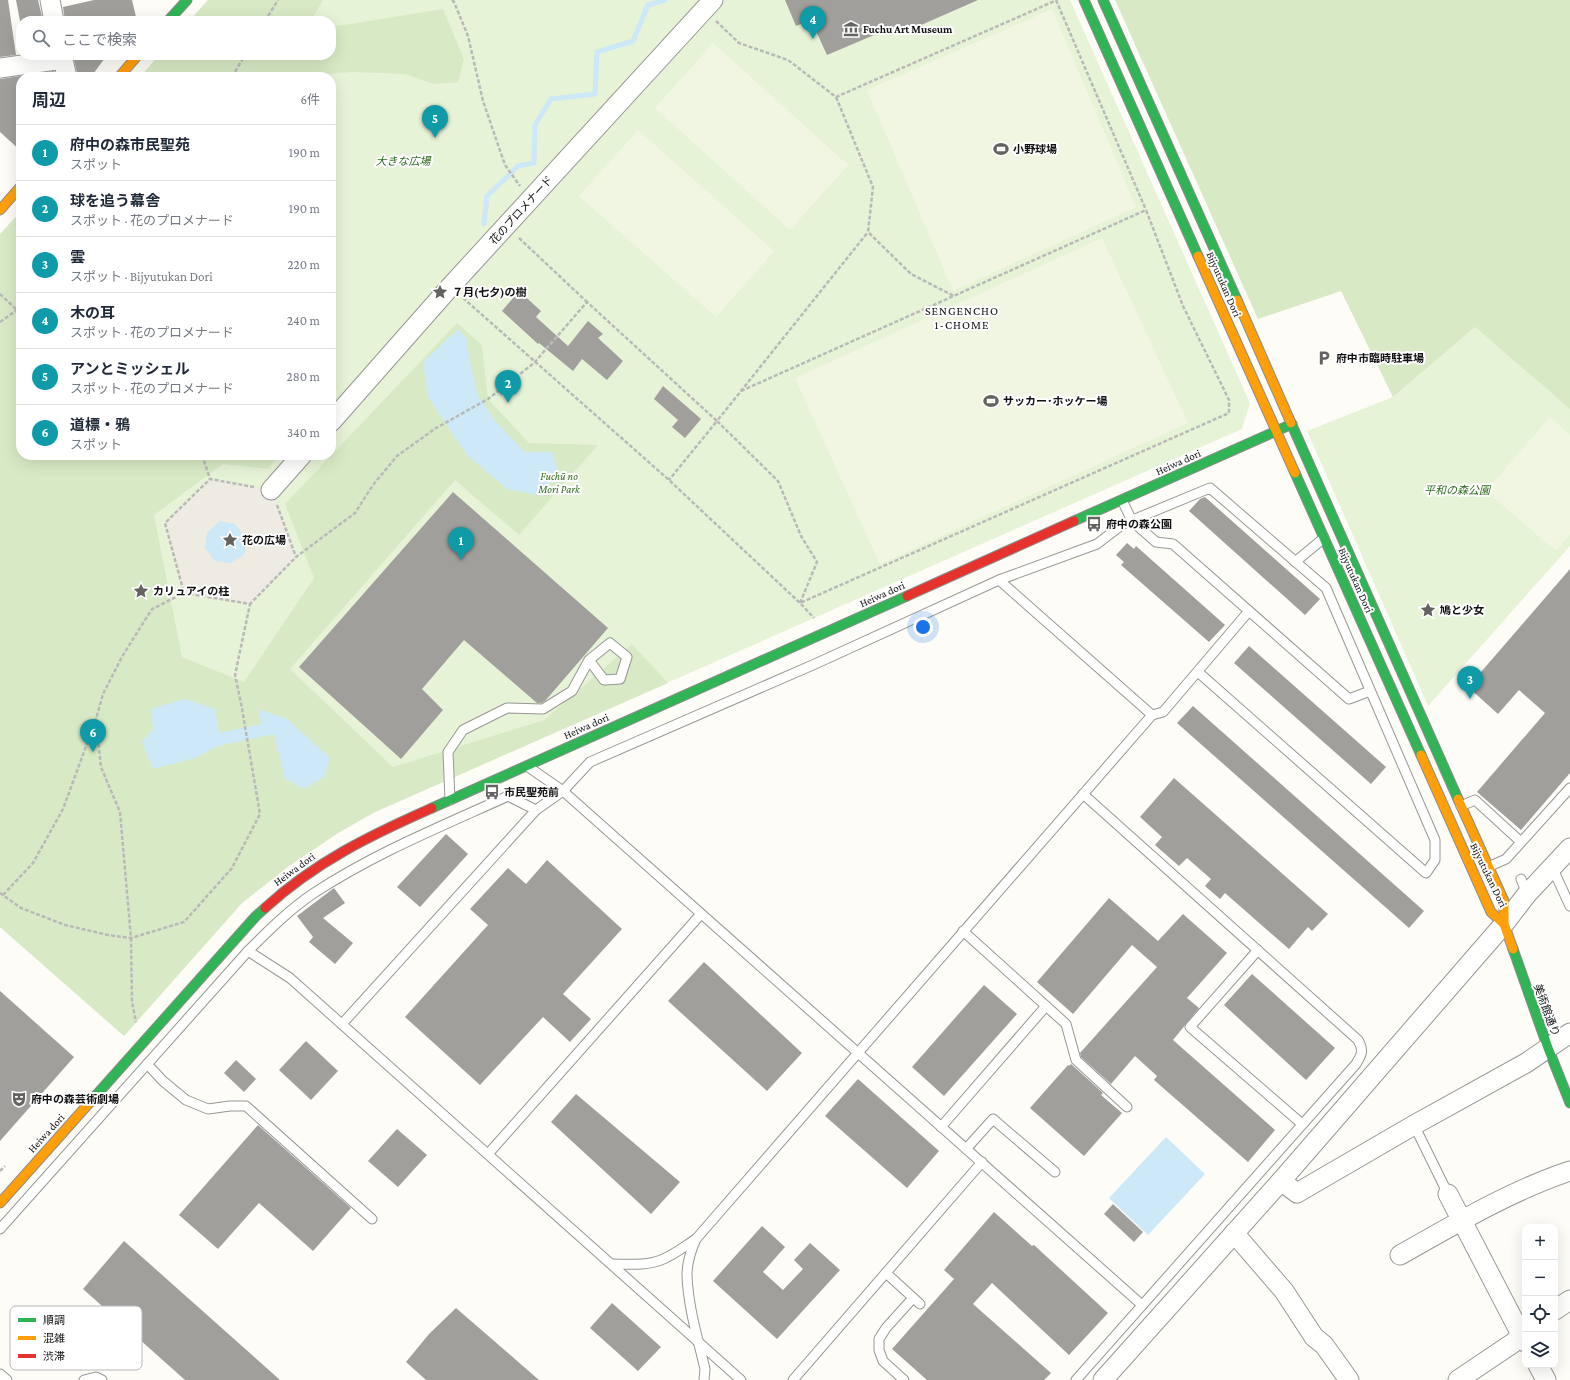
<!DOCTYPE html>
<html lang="ja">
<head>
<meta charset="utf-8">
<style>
  body { margin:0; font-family:"Crimson Pro","Noto Sans JP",serif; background:#f2f2f3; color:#1f2937 }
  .controls { position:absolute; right:12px; bottom:12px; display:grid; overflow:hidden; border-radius:8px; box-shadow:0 4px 16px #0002 }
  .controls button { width:36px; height:36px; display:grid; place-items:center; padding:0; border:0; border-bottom:1px solid #e0e1e3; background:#fff; color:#1f2937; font:20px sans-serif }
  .you { position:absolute; left:923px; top:627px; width:14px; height:14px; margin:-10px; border:3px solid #fff; border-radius:50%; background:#1a73e8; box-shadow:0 0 0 6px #1a73e833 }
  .badge { display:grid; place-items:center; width:26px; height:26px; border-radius:50%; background:#ea580c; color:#fff; font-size:13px; font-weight:700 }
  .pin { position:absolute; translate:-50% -33px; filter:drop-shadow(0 1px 2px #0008) }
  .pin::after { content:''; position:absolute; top:21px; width:14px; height:12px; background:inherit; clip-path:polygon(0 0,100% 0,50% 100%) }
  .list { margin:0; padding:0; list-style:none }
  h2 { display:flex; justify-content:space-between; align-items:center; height:52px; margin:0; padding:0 16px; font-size:17px }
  h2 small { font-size:13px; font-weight:400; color:#747a83 }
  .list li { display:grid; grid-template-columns:26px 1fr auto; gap:12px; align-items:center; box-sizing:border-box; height:56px; padding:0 16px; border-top:1px solid #e0e1e3 }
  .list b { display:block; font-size:15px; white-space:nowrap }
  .list p { margin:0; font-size:13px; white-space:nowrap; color:#747a83 }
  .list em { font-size:13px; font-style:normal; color:#747a83 }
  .icon { flex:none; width:22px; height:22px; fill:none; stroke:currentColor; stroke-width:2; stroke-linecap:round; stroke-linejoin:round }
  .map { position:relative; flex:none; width:1570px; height:1380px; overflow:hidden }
  .search { position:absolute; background:#fff; box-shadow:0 4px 16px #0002; left:16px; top:16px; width:320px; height:44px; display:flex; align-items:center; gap:10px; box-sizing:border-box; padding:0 14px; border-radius:16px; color:#747a83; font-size:15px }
  .panel { position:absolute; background:#fff; box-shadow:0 4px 16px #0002; left:16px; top:72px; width:320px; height:388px; border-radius:16px }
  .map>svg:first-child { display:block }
  .green { fill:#e7f3d7 }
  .forest { fill:#d8eac5 }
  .pitch { fill:#f0f6e1 }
  .plaza { fill:#edebe2 }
  .water { fill:#cde8f7 }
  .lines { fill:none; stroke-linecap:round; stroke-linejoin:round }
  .stream { stroke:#cde8f7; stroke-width:5 }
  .building { fill:#a19f9c }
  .lane-casing { stroke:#979795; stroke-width:11 }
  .street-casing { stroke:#979795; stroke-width:21 }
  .fast-casing { stroke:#8e8d8b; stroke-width:11 }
  .slow-casing { stroke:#8e8d8b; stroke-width:11 }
  .jam-casing { stroke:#8e8d8b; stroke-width:11 }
  .path { stroke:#b9b9b8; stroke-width:2.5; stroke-dasharray:4 2; stroke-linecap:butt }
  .lane { stroke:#fffffe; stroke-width:9 }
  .street { stroke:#fffffe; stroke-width:19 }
  .fast { stroke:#30b455; stroke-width:9 }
  .slow { stroke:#ff9f0a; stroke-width:9 }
  .jam { stroke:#e5322d; stroke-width:9 }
  .labels { text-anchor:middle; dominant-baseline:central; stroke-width:4; stroke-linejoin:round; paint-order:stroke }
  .poi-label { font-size:11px; font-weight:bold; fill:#111; stroke:#fff; text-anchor:start }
  .park-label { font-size:11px; font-style:italic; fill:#2f6b1f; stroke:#fff }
  .street-label { font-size:11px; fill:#111; stroke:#fff }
  .neighbourhood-label { font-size:12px; letter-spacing:1px; fill:#111; stroke:#fff }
  .key { fill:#fff; stroke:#b8b8b8; stroke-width:1 }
  .key-label { font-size:11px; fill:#111 }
</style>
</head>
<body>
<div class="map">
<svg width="1570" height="1380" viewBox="0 0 1570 1380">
  <rect width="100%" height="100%" fill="#fdfcf7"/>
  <g class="green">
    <path d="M208 0H1070L1250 403 1242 429 375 812 338 833 289 866 242 903 124 1036 0 927 21 455H331V77H140L331 55V21H190Z"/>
    <path d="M1475 327 1570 407V546L1428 706 1307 431 1393 397Z"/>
  </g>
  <g class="forest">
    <path d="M208 0H323L311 21H189Z"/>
    <path d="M1115 0H1570V409L1475 327 1393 397 1341 291 1258 319Z"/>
    <path d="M443 9 464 59 458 82 434 84 405 74 351 72 318 75 311 77H140L159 55H331V27Z"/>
    <path d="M21 211V455H279L268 469 223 464 154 515 182 657 244 682 314 578 285 504 457 323 482 345 488 399 529 443 598 445 519 535 455 480 290 669 393 767 544 720 632 644 668 683 375 812 338 833 289 866 242 903 124 1036 0 927V234Z"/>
  </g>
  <g class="pitch">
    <path d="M1052 9 1136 207 953 291 867 90Z"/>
    <path d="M713 43 848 165 790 230 655 108Z"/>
    <path d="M638 130 774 251 716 317 579 196Z"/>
    <path d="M1102 238 1188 423 880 564 795 378Z"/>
    <path d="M1550 417 1570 435V534L1556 551 1486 491Z"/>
  </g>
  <path class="plaza" d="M210 479 271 490 296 557 250 604 184 593 165 523Z"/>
  <g class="water">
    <path d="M458 329 467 339 470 362 478 395 496 422 525 452H552L558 471 543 496 507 489 466 454 428 397 423 362Z"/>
    <path d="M220 521 235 524 247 539 244 555 230 563 215 561 205 548 207 533Z"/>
    <path d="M185 699 215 709 219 733 261 724 259 709 287 719 330 758 324 777 304 789 285 779 274 734 218 746 195 758 153 769 142 742 153 729 151 709Z"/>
    <path d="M1166 1137 1205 1174 1148 1235 1109 1198Z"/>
  </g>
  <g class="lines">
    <path class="stream" d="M484 224 487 196 518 166 534 163 535 125 551 99 595 94 597 52 633 41 648 5 665 0"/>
  </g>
  <g class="building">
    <path d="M0 0H8L16 55 0 57Z"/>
    <path d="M16 0H38L43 21H20Z"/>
    <path d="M94 0H132L137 21H65L63 7Z"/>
    <path d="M785 0H978L903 33 900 24 827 55 811 20 796 26Z"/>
    <path d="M73 55H107L91 77H78Z"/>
    <path d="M54 71 56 77H21V151L0 132V79Z"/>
    <path d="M519 291 541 311 536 317 568 346 588 321 603 334 598 338 623 361 607 380 582 359 573 371 539 343 538 344 502 311Z"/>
    <path d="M663 386 701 419 685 438 672 427 678 420 654 399Z"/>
    <path d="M453 492 608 628 545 701 541 703H537L464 640 422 689 443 710 401 759 299 667Z"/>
    <path d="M1205 497 1320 599 1305 615 1189 511 1200 499Z"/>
    <path d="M1127 543 1134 549 1136 546 1225 625 1209 642 1121 565 1124 562 1116 555Z"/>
    <path d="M1570 569V773L1521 830 1477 792 1545 713 1519 690 1498 714 1468 687Z"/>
    <path d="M1249 646 1386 767 1371 784 1234 663Z"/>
    <path d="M1193 706 1424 911 1409 928 1177 723Z"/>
    <path d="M1174 778 1328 914 1312 931 1308 927 1289 949 1225 893 1220 899 1205 886 1211 879 1187 858 1179 866 1155 845 1162 837 1140 817Z"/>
    <path d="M446 834 468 854 420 907 397 887Z"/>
    <path d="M547 860 622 929 563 994 591 1019 570 1042 543 1017 480 1085 405 1017 488 925 470 909 508 868 526 884Z"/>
    <path d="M334 888 345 903 323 918 353 943 335 964 309 942 313 937 297 916Z"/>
    <path d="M1109 898 1158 941 1183 914 1227 953 1187 998 1199 1008 1173 1040 1275 1130 1248 1162 1154 1080 1157 1076 1135 1056 1111 1084 1081 1057 1080 1053 1157 967 1132 945 1073 1014 1037 982Z"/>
    <path d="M704 962 802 1053 767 1091 668 1001Z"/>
    <path d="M1252 974 1335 1048 1306 1080 1224 1005Z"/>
    <path d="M984 985 1017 1014 944 1096 912 1067Z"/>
    <path d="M0 991 74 1057 0 1141Z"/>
    <path d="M306 1041 338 1071 311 1100 279 1070Z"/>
    <path d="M236 1060 256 1079 244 1092 224 1073Z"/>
    <path d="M1071 1064 1103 1093 1101 1095 1122 1113 1084 1156 1030 1108 1068 1065 1069 1066Z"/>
    <path d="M858 1079 939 1151 907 1188 825 1116Z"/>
    <path d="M576 1094 680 1182 651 1214 551 1122Z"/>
    <path d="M258 1125 351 1208 313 1251 259 1203 218 1249 179 1215Z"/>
    <path d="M397 1129 427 1155 398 1187 368 1161Z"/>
    <path d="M1113 1204 1143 1232 1134 1242 1104 1214Z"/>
    <path d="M994 1212 1032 1246 1034 1245 1108 1313 1069 1355 992 1283 973 1304 1051 1373 1044 1380H927L892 1349 954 1279 944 1270Z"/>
    <path d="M762 1226 785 1247 763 1272 783 1290 803 1269 794 1260 810 1243 840 1270 777 1339 713 1281Z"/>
    <path d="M124 1241 280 1380H185L83 1289Z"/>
    <path d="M612 1303 661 1347 638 1371 590 1328Z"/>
    <path d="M456 1308 539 1380H426L406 1362 429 1334Z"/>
  </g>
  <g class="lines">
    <g class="lane-casing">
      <g id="lane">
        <path d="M1122 500 1132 521 1156 542 1173 544 1349 699 1370 691"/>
        <path d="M1295 562 1324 538"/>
        <path d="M999 580 1152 715"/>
        <path d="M527 766 563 791 1142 1305"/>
        <path d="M450 800 448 752 463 730 507 708 543 709 572 691 589 660 610 643 627 657 620 679 604 680 589 660"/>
        <path d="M1461 806 1475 800 1521 842"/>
        <path d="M1488 867 1506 859 1570 788"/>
        <path d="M1552 867 1570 906"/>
        <path d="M1521 879 1527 894"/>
        <path d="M963 931 1066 1024 1076 1060 1127 1107"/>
        <path d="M1258 950 1190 1027 1302 1124"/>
        <path d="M248 951 290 978 741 1380"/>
        <path d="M342 1024 536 810 563 791 590 762 815 664 999 580 1097 544 1123 524 1210 488 1326 588 1435 840V860L1426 873 1198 672"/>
        <path d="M147 1064 163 1081 186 1100 208 1109 230 1106H246L372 1219"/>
        <path d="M1414 1125 1448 1194"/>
        <path d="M941 1127 1046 1006"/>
        <path d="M966 1149 993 1119 1055 1172"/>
        <path d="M488 1154 701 914"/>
        <path d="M0 1229 248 951C269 930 290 909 314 893 375 853 442 826 508 796L536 810"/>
        <path d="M696 1239C691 1250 687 1262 687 1275 688 1307 698 1339 705 1369L704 1380"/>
        <path d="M612 1264C628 1264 646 1266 661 1260 674 1255 685 1246 696 1239L1152 715 1163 712 1249 611"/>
        <path d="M886 1273 920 1304"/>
        <path d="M0 1374 7 1380"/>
        <path d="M84 1380 96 1377 102 1380"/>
        <path d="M793 1380 982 1162"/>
        <path d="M904 1380 883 1361 879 1350V1339L886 1328 913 1298"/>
        <path d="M1076 1380 1356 1064C1362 1054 1364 1051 1358 1040L1083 794"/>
      </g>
    </g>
    <g class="street-casing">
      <g id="street">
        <path d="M50 0 54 21"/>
        <path d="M62 55 67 77"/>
        <path d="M0 68 63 59"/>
        <path d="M331 422 450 287 713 0"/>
        <path d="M271 490 302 455"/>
        <path d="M1281 1181 1297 1193 1414 1125 1526 1063 1570 1033"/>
        <path d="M1448 1194 1525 1342"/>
        <path d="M1234 1233 1284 1291 1314 1337 1324 1345 1349 1380"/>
        <path d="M1400 1255C1455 1224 1510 1191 1570 1171"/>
        <path d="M1555 1310 1570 1300"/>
        <path d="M1538 1365 1546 1380"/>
        <path d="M1103 1380 1281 1181 1504 924 1527 894 1570 848"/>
        <path d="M1458 1380 1513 1343 1525 1332"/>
      </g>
    </g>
    <g class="fast-casing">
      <g id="fast">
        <path d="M1084 0 1198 256"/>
        <path d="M1103 0 1237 300"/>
        <path d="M168 21 187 0"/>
        <path d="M1291 423 1458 799"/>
        <path d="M1295 473 1421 755"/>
        <path d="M1074 521 1292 424"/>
        <path d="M432 808 907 596"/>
        <path d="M1513 949 1548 1048 1570 1103"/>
        <path d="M91 1101 256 916 265 908"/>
      </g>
    </g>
    <g class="slow-casing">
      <g id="slow">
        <path d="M119 77 138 55"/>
        <path d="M0 210 21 186"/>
        <path d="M1198 256 1295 473"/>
        <path d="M1237 300 1291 423"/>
        <path d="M1421 755 1491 912 1504 924"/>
        <path d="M1458 799 1504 901V924L1513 949"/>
        <path d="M0 1203 91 1101"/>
      </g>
    </g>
    <g class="jam-casing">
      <g id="jam">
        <path d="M907 596 1074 521"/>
        <path d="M265 908C315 862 371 835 432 808"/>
      </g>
    </g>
    <g class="path">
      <path d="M452 0 454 2 468 36 483 101 505 165 520 186"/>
      <path d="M1056 0 1146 210"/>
      <path d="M265 21 278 0"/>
      <path d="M716 21 739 43 788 60 836 97 1057 0"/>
      <path d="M232 77 245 55"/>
      <path d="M836 97 873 187 868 232 911 274 954 296"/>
      <path d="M519 238 587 302"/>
      <path d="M0 294 17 310 21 306"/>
      <path d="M463 298 669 480 800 603 814 618"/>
      <path d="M0 322 17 310 21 317"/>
      <path d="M741 391 1146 210 1183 306 1229 400V413L800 603"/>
      <path d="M202 455 210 479"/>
      <path d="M254 487 210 479 165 523 184 593 250 604 296 557 355 513 373 485 397 456 436 428 488 399 534 363 587 302 717 421 669 480"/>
      <path d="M277 505 296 557"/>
      <path d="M800 603 817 562 801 536 778 481 717 421 868 232"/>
      <path d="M96 720 101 767 120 812 131 938 132 1002 136 1022"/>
      <path d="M0 893 21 908 65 925 108 935 131 938 184 922 232 868 260 814 241 703 235 675 250 604"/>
      <path d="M3 895 33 863 63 809 96 719 103 694 123 655 152 609 184 593"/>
      <path d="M0 1171 5 1166"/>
    </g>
    <use href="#lane" class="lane"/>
    <use href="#street" class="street"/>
    <use href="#fast" class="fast"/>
    <use href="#slow" class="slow"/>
    <use href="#jam" class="jam"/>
  </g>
  <defs>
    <g id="museum-bare" transform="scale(1.2)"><path d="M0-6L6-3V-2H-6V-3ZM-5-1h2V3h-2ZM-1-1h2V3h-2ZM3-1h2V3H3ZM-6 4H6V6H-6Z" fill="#646362" stroke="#fff" stroke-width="2.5" paint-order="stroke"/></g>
    <g id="stadium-bare" transform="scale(1.2)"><path d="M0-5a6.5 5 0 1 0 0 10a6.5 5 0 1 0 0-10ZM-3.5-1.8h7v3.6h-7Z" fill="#646362" stroke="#fff" stroke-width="2.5" paint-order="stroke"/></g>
    <g id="sight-bare" transform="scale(1.2)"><path d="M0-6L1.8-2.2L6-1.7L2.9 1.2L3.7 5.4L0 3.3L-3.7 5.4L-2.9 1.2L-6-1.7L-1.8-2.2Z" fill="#646362" stroke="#fff" stroke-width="2.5" paint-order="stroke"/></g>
    <g id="parking-bare" transform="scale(1.2)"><path d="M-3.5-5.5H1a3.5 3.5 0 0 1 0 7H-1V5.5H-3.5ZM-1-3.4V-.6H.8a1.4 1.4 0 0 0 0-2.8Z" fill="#646362" stroke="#fff" stroke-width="2.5" paint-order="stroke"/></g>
    <g id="bus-bare" transform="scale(1.2)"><path d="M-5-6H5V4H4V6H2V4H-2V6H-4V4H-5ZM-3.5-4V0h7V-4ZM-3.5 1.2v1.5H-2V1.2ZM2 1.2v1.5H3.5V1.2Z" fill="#646362" stroke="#fff" stroke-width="2.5" paint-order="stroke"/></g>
    <g id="theatre-bare" transform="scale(1.2)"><path d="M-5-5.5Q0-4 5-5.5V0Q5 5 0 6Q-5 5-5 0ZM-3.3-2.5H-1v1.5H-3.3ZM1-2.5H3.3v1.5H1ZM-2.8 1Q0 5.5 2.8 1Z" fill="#646362" stroke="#fff" stroke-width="2.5" paint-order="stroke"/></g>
  </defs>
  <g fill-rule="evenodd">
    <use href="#museum-bare" x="851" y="29"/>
    <use href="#stadium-bare" x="1001" y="149"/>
    <use href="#sight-bare" x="440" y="292"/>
    <use href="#parking-bare" x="1324" y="358"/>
    <use href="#stadium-bare" x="991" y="401"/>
    <use href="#bus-bare" x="1094" y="524"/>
    <use href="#sight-bare" x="230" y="540"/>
    <use href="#sight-bare" x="141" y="591"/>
    <use href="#sight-bare" x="1428" y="610"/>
    <use href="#bus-bare" x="492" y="792"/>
    <use href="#theatre-bare" x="19" y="1099"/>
  </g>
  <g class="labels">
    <g class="poi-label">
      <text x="863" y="29">Fuchu Art Museum</text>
      <text x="1013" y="149">小野球場</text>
      <text x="452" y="292">７月(七夕)の樹</text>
      <text x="1336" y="358">府中市臨時駐車場</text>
      <text x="1003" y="401">サッカー･ホッケー場</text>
      <text x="1106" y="524">府中の森公園</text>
      <text x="242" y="540">花の広場</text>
      <text x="153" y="591">カリュアイの柱</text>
      <text x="1440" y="610">鳩と少女</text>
      <text x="504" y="792">市民聖苑前</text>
      <text x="31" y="1099">府中の森芸術劇場</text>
    </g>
    <g class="park-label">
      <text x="403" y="161">大きな広場</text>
      <text x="559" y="476">Fuchū no<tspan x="559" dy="13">Mori Park</tspan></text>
      <text x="1457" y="490">平和の森公園</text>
    </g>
    <g class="street-label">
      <text transform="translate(521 210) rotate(-48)">花のプロメナード</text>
      <text transform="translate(1224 284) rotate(66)">Bijyutukan Dori</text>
      <text transform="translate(1178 462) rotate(-24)">Heiwa dori</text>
      <text transform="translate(1356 580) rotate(66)">Bijyutukan Dori</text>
      <text transform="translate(882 594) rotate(-24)">Heiwa dori</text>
      <text transform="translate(586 726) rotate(-24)">Heiwa dori</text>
      <text transform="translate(294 869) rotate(-36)">Heiwa dori</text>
      <text transform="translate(1489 875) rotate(64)">Bijyutukan Dori</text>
      <text transform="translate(1547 1010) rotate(70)">美術館通り</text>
      <text transform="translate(46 1133) rotate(-48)">Heiwa dori</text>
    </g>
    <g class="neighbourhood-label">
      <text x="962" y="311">SENGENCHO<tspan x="962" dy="14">1-CHOME</tspan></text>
    </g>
  </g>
  <rect x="10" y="1306" width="132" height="64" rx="6" class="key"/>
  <rect x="18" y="1318" width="18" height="4" fill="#30b455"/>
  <rect x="18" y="1336" width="18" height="4" fill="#ff9f0a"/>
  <rect x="18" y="1354" width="18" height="4" fill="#e5322d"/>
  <g class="key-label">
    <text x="43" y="1324">順調</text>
    <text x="43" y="1342">混雑</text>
    <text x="43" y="1360">渋滞</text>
  </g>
</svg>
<div class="controls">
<button>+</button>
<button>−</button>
<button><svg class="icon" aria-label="locate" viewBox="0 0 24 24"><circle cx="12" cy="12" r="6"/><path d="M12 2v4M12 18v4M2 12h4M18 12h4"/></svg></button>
<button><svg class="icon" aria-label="layers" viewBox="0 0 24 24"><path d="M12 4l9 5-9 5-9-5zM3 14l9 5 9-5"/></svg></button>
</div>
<div class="you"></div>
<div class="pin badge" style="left:461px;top:560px;background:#0f9aa8">1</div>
<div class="pin badge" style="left:508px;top:403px;background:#0f9aa8">2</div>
<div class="pin badge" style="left:1470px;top:699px;background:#0f9aa8">3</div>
<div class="pin badge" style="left:813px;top:39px;background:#0f9aa8">4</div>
<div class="pin badge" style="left:435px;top:138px;background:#0f9aa8">5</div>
<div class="pin badge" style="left:93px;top:752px;background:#0f9aa8">6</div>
<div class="search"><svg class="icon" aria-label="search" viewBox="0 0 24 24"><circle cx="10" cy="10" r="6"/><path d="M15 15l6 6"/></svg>ここで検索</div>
<section class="panel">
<h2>周辺<small>6件</small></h2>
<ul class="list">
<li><span class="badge" style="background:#0f9aa8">1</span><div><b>府中の森市民聖苑</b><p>スポット</p></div><em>190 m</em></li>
<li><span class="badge" style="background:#0f9aa8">2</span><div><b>球を追う幕舎</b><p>スポット · 花のプロメナード</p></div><em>190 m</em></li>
<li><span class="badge" style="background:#0f9aa8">3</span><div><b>雲</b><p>スポット · Bijyutukan Dori</p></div><em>220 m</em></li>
<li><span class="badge" style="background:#0f9aa8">4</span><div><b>木の耳</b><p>スポット · 花のプロメナード</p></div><em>240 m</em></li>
<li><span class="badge" style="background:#0f9aa8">5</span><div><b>アンとミッシェル</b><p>スポット · 花のプロメナード</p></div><em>280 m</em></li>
<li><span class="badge" style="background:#0f9aa8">6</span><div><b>道標・鴉</b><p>スポット</p></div><em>340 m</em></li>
</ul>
</section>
</div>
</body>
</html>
